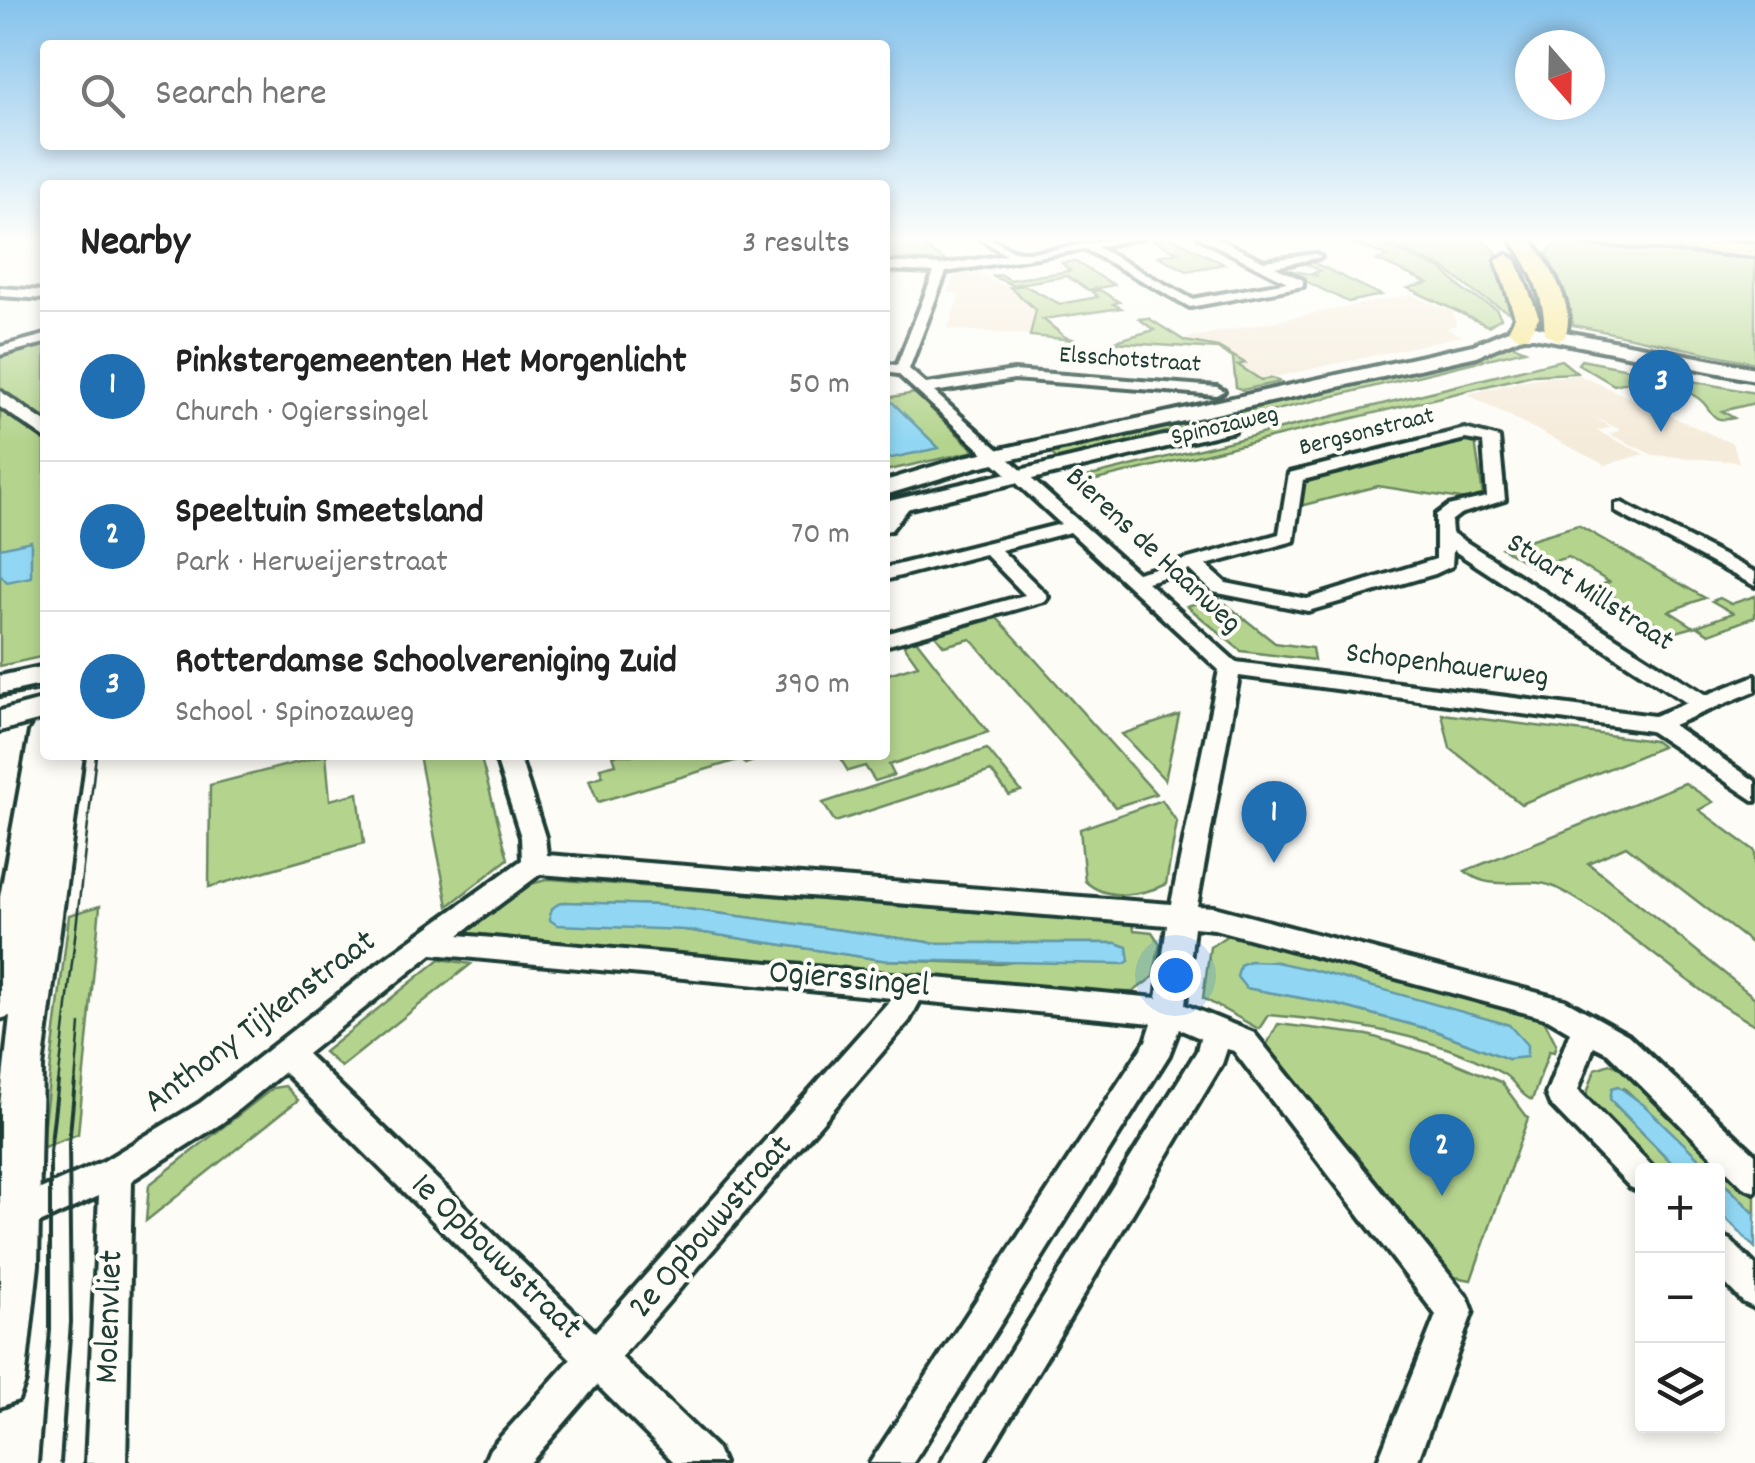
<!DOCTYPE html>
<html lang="en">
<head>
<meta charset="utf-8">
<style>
  body { margin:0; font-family:Dekko,sans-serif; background:#f6f6f6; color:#222 }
  .controls { position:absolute; right:30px; bottom:30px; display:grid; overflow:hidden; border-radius:10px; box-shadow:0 5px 15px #0003 }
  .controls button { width:90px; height:90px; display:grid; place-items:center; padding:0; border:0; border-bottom:2px solid #e0e0e0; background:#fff; color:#222; font:50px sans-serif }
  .compass { position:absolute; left:1515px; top:30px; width:90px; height:90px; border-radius:50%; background:#fff; box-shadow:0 5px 15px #0003; rotate:160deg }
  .you { position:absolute; left:1175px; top:975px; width:35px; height:35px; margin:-25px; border:8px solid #fff; border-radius:50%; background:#1a73e8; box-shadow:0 0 0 15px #1a73e833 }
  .badge { display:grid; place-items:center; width:65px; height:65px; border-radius:50%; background:#1f6fb2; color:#fff; font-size:32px; font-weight:700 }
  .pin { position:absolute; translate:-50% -82px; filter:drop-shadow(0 2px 5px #0008) }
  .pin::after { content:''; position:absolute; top:52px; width:35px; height:30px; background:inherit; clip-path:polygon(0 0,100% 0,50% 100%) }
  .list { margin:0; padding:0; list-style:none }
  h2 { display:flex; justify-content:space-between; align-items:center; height:130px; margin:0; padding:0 40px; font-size:42px }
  h2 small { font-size:32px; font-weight:400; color:#767676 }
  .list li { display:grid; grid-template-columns:65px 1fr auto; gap:30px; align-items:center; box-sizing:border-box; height:150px; padding:0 40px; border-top:2px solid #e0e0e0 }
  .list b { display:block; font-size:38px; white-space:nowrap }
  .list p { margin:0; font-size:32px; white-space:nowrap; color:#767676 }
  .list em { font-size:32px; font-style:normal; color:#767676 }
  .icon { flex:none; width:55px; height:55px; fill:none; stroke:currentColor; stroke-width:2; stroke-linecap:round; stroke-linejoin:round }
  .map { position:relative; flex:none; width:1755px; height:1463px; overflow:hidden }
  .search { position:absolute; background:#fff; box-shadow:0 5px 15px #0003; left:40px; top:40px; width:850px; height:110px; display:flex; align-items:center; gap:25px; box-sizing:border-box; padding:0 35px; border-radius:10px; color:#767676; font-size:38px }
  .panel { position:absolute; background:#fff; box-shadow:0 5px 15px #0003; left:40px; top:180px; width:850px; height:580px; border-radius:10px }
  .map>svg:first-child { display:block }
  .built { fill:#f5ebda }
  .green { fill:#b4d48e; stroke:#6a8861; stroke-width:2.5; fill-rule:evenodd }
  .water { fill:#91d7f3; stroke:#6399a7; stroke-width:2.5 }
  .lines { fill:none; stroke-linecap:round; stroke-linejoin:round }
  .street-casing { stroke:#1f3d34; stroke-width:8 }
  .secondary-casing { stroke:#1f3d34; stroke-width:8 }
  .highway-casing { stroke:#1f3d34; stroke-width:8 }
  .street { fill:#fdfcf7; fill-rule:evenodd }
  .secondary { fill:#fdfcf7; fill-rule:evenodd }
  .highway { fill:#f4e382; fill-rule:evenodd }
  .tram-far1 { stroke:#1f3d34; stroke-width:2.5 }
  .tram { stroke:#1f3d34; stroke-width:4 }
  .labels { text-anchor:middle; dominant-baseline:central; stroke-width:8; stroke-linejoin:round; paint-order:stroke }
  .far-street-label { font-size:25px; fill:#1f3d34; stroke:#fdfcf7 }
  .street-label { font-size:30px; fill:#1f3d34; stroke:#fdfcf7 }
  .near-street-label { font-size:35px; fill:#1f3d34; stroke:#fdfcf7 }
</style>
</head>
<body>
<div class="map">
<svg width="1755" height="1463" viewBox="0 0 1755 1463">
  <rect width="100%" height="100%" fill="#fdfcf7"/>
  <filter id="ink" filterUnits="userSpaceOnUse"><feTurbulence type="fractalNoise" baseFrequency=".01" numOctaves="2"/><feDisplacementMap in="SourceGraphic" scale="20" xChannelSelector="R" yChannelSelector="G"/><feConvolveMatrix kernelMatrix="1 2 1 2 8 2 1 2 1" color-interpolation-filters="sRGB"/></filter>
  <g filter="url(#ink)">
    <g class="built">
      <path d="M974 268 991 281 1009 287 1035 311 1029 335 948 329 960 294 948 293 954 274Z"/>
      <path d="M1410 295 1453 312 1456 325 1446 328 1462 336 1261 380 1236 365 1244 364 1218 347 1200 346 1187 338Z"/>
      <path d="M1579 375 1733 444 1739 462 1653 455 1609 434 1621 430 1589 415 1611 427 1597 431 1644 454 1605 465 1467 394 1531 379Z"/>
    </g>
    <g class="green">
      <path d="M886 237H906L948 262H885Z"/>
      <path d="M1170 237 1224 264 1187 271 1158 256 1177 252 1150 238Z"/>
      <path d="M1335 237H1363L1442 269 1464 291 1496 309 1501 318 1488 326 1408 288 1428 283 1377 260 1388 256Z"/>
      <path d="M1371 237 1482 239 1496 252 1517 317 1475 293 1444 268Z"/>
      <path d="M1592 241 1755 254V363L1573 325 1547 253 1555 245Z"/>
      <path d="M1074 261 1114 285 1088 290 1067 276 1013 285 992 276 1002 275 1010 280 1070 271 1062 263Z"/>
      <path d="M1312 262 1381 295 1348 302 1279 268 1318 276 1314 273 1320 271 1305 263Z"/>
      <path d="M1024 285 1060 304 1098 297 1091 291 1100 290 1119 302 1113 304 1121 308 1043 319 1065 337 1075 340 1030 336 1036 310 1010 287Z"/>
      <path d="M1148 318 1185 341 1218 347 1245 363 1238 365 1261 380 1272 378 1280 382 1242 390 1236 387 1233 358 1218 349 1112 342 1154 330 1139 319Z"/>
      <path d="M45 342V656L0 666V356Z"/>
      <path d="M1510 344 1525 350 1061 462 1050 453Z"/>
      <path d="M1561 360 1577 373 1532 375 1088 482 1082 478Z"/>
      <path d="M1581 360 1755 393V403L1722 411 1734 418C1708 424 1714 409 1698 398 1673 380 1642 378 1614 385L1578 364Z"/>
      <path d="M915 393 975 451 885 471V398Z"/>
      <path d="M1463 438 1475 440 1483 496 1467 500 1378 486 1296 507 1300 478Z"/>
      <path d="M1578 525 1705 598 1669 611 1694 627 1673 633 1596 587 1609 582 1568 557 1533 567 1502 548Z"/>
      <path d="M1755 596V617L1709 634 1697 626 1733 613 1712 601 1720 598 1731 604Z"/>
      <path d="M1217 597 1275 643 1312 648 1314 660 1241 651 1187 606Z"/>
      <path d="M997 618 1013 635 1156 794 1115 807 971 639 944 646 935 635Z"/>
      <path d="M916 640 988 732 889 765 894 775 875 781 865 766 848 771 838 755H885V675L918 665 903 644Z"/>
      <path d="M1442 714 1654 741 1662 747 1521 804 1450 748Z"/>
      <path d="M1179 715 1165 780 1122 734Z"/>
      <path d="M987 749 1021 791 1009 795 991 771 835 822 823 803Z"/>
      <path d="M326 755 330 800 358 793 364 843 209 887 210 785Z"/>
      <path d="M419 755H480L508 859 448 906Z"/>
      <path d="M613 755H772L745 764 741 759 598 802 589 780 603 776 600 768 616 764Z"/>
      <path d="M1685 783 1713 802 1699 810 1755 851V946L1626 846 1588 863 1755 998V1025C1685 987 1630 927 1559 889 1527 872 1495 896 1465 871Z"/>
      <path d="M1162 800 1177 822 1166 884C1141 896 1106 901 1085 881L1080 829Z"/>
      <path d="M550 879 1133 924 1134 930 1152 932 1160 944 1153 977 1133 992H1122V999L471 940 465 932 523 886ZM564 902 658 905 935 943H1116L1001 964 882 960 685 930 629 926Z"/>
      <path d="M100 906 78 1134 41 1148 69 915Z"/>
      <path d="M1231 933 1398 975 1535 1015 1546 1024 1556 1044 1554 1052 1549 1051 1532 1100C1519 1095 1516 1082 1505 1075 1439 1035 1343 1021 1268 1015L1259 1029 1203 998 1210 947ZM1276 962 1509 1025 1508 1059 1436 1031 1334 1004 1247 988Z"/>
      <path d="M440 959 471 964 341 1067 324 1052Z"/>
      <path d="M1278 1024 1368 1035 1443 1058 1501 1082 1528 1118 1471 1280 1445 1275 1265 1048Z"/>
      <path d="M1610 1064 1627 1070 1638 1079 1755 1194V1214L1718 1177V1170H1711L1624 1088 1614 1104 1679 1170H1650L1601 1123 1586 1096 1595 1069Z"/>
      <path d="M285 1086 298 1100 146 1221 149 1185 273 1088Z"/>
    </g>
    <g class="water">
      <path d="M889 399 939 448 887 459 885 400Z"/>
      <path d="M31 541V577L7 582 0 574V548Z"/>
      <path d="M564 902 658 905 935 943H1116L1127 947 1129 961 1124 964 882 960 685 930 557 925 550 920C549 909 554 905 564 902Z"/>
      <path d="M1249 961 1276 962 1313 970 1509 1025 1527 1045V1057L1508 1059 1436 1031 1334 1004 1246 988 1237 977 1240 965Z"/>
      <path d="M1618 1086 1644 1105 1711 1170H1679L1610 1099 1612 1088Z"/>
      <path d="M1718 1177 1755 1214V1248L1718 1210Z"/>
    </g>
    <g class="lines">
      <g class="street-casing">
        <g id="street">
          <path d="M978 237C996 237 1007 252 1022 252 1059 253 1101 237 1142 237L1097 247 1192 299 1287 282 1199 237H1214L1264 261 1315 254 1321 257 1275 267 1303 280V286L1190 307 1085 249 946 272 909 369 926 384 1014 371 1217 387 1224 391 1217 395 1014 379 934 392 1137 573 1279 534 1289 473 1465 429 1499 438 1505 500 1460 514 1451 521 1452 533 1706 695 1755 676V691L1673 725 1755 781V801L1650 731 1239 676 1197 906 1214 907 1565 1000 1628 1035 1755 1154V1192L1743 1187 1608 1053 1594 1046 1578 1090 1656 1170H1642V1192L1630 1187 1550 1104 1546 1094 1570 1032 1548 1019 1214 929 1194 927 1185 1005 1254 1033 1468 1298 1473 1311 1417 1463H1377L1436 1315 1234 1051 1227 1049 1222 1064 983 1463H941L1197 1051 1200 1038 1179 1029 1169 1055 913 1463H870L1146 1041 1152 1023 920 1001 909 1021 621 1357 717 1449 723 1463H675L597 1385 530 1463H484L490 1449 571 1359 284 1072 222 1123 132 1180 126 1463H86L99 1196 0 1241V1207L104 1161 200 1103 379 963 522 860 521 837 495 755H519L545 837 547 855 1171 904 1219 670 1070 532 1001 550 1045 593 1048 597 1045 601 885 646V634L1025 595 985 554 885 580V568L1061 524 898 374 885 372V364L897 365 934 272 885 270V262L941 265 1006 255ZM1465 439 1483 442 1487 497 1448 506 1436 515V559L1307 599 1226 583 1206 565 1294 541 1303 480ZM1453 550 1687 703 1654 716 1236 662 1147 582 1189 570 1213 592 1308 611 1435 574 1452 566ZM540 874 1167 925 1157 998 459 935ZM432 954 892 998 595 1332 307 1054Z"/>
          <path d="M0 288 45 291V299L0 296Z"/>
          <path d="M45 335V343L0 355V347Z"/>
          <path d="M903 499 912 504 891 530 885 531C885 517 887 503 903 499Z"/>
          <path d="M1622 503 1755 572V586L1616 512V504Z"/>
          <path d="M1718 1235 1730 1240 1755 1265V1308L1743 1302 1718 1276Z"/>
        </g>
      </g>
      <g class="secondary-casing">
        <g id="secondary">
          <path d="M1534 326 1755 368V380L1534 337H1522L1477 356 977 467 885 495V481L964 457 1473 345 1513 328Z"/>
          <path d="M0 391 45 422V438L0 407Z"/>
          <path d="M1227 421 1234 423 1237 427 1234 431 885 514V502Z"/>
          <path d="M45 666V684L0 694V676Z"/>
          <path d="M45 699V719L0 731V711Z"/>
          <path d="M45 722V755H83L42 1068 38 1265 25 1382 18 1400 0 1407V1105L10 1016 0 1019V897L30 732 34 725Z"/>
        </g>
      </g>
      <g class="highway-casing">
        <g id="highway">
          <path d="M1509 237H1529C1547 261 1579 308 1564 338L1556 340 1544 333C1547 299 1528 264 1509 237Z"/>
          <path d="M1575 237H1664L1755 244V256L1585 243Z"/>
          <path d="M1506 254 1516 260 1539 317 1528 336 1520 338 1508 331 1515 317 1496 260Z"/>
        </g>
      </g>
      <use href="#street" class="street"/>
      <use href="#secondary" class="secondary"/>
      <use href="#highway" class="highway"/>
      <g class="tram-far1">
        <path d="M0 698 45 690"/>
        <path d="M58 1084 96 755"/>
        <path d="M75 1084 80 1024"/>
      </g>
      <g class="tram">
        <path d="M39 1463 50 1330V1152L58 1081"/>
        <path d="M61 1463 71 1322 69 1144 75 1081"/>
      </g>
    </g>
  </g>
  <linearGradient id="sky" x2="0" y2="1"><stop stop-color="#85c2ec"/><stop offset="0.54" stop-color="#fefefb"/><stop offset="1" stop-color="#fefefb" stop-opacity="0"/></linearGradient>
  <rect width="1755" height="442" fill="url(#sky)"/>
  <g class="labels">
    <g class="far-street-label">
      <text transform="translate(1130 361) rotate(4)">Elsschotstraat</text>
      <text transform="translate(1225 427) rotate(-13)">Spinozaweg</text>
      <text transform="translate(1367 433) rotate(-14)">Bergsonstraat</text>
    </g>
    <g class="street-label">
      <text transform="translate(1152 552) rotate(43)">Bierens de Haanweg</text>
      <text transform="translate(1589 594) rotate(33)">Stuart Millstraat</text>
      <text transform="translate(1447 667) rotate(7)">Schopenhauerweg</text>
    </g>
    <g class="near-street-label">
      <text transform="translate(849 981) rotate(5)">Ogierssingel</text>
      <text transform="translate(261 1023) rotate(-37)">Anthony Tijkenstraat</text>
      <text transform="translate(712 1228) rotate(-49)">2e Opbouwstraat</text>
      <text transform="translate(495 1258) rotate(44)">1e Opbouwstraat</text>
      <text transform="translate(111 1317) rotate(-88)">Molenvliet</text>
    </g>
  </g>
</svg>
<div class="controls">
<button>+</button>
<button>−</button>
<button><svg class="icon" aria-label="layers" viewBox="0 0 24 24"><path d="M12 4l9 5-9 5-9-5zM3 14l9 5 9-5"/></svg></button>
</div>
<svg class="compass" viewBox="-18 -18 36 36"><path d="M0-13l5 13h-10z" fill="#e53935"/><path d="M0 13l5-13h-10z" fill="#767676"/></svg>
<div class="you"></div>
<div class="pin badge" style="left:1274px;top:863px">1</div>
<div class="pin badge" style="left:1442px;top:1196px">2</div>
<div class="pin badge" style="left:1661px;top:432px">3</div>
<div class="search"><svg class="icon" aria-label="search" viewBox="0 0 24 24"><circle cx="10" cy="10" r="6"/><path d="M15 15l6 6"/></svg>Search here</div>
<section class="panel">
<h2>Nearby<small>3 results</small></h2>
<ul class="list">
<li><span class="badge">1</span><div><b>Pinkstergemeenten Het Morgenlicht</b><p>Church · Ogierssingel</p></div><em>50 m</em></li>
<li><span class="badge">2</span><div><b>Speeltuin Smeetsland</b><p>Park · Herweijerstraat</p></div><em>70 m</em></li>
<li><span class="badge">3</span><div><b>Rotterdamse Schoolvereniging Zuid</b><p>School · Spinozaweg</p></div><em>390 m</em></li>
</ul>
</section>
</div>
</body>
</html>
